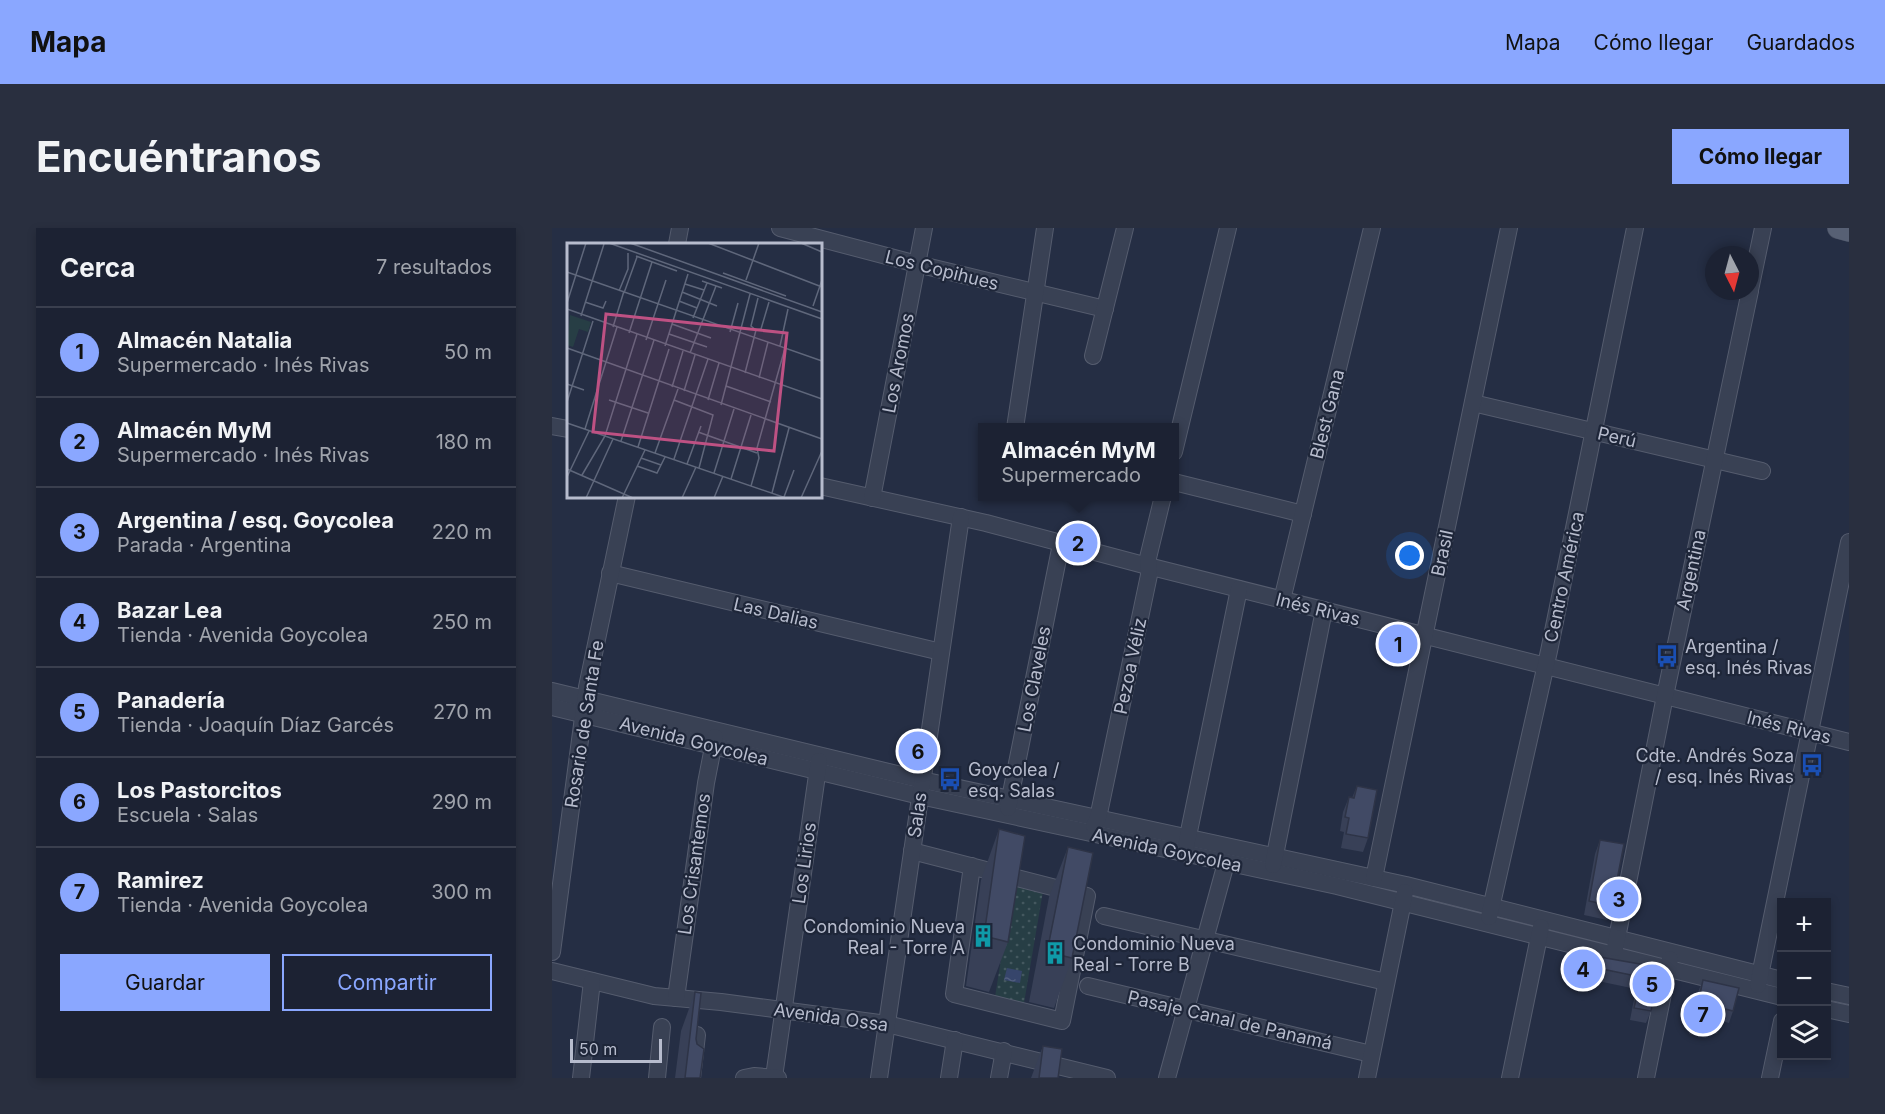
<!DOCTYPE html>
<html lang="es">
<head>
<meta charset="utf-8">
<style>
  body { margin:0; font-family:Inter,sans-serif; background:#292f3f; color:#f1f3f6 }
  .controls { position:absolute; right:18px; bottom:18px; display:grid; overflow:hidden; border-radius:0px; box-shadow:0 3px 9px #0003 }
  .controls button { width:54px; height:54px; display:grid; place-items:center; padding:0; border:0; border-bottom:2px solid #3a3f4e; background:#1c2233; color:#f1f3f6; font:30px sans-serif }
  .compass { position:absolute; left:1153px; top:18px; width:54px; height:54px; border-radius:50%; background:#1c2233; box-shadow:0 3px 9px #0003; rotate:174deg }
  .scale { position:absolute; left:18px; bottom:15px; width:92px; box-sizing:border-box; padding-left:6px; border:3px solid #b7bccd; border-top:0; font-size:16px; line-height:21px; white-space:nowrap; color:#b7bccd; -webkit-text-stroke:4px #1e2639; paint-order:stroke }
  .you { position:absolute; left:858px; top:328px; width:21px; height:21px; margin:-15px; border:4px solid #fff; border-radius:50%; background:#1a73e8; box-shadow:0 0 0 9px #1a73e833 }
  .badge { display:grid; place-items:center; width:39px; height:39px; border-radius:50%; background:#8aa7ff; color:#111; font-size:20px; font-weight:700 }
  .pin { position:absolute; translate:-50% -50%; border:3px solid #fff; box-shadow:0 2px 6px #0006 }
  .popup { position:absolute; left:426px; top:195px; width:201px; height:78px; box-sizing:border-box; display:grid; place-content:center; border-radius:0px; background:#1c2233; filter:drop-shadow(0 2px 4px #0005); font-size:20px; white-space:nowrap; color:#a0a4ac }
  .popup b { font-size:22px; color:#f1f3f6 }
  .popup::after { content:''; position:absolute; left:50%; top:100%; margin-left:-12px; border:12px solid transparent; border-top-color:#1c2233 }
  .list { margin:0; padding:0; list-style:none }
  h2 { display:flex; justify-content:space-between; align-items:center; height:78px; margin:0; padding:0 24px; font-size:26px }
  h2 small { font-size:20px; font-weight:400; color:#a0a4ac }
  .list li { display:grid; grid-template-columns:39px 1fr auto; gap:18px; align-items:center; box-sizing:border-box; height:90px; padding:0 24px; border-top:2px solid #3a3f4e }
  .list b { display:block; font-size:22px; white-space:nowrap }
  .list p { margin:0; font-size:20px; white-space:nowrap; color:#a0a4ac }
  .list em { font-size:20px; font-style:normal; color:#a0a4ac }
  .actions { display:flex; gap:12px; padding:18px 24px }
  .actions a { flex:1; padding:14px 0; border:2px solid #8aa7ff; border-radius:0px; text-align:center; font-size:21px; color:#8aa7ff }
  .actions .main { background:#8aa7ff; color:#111 }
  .icon { flex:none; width:33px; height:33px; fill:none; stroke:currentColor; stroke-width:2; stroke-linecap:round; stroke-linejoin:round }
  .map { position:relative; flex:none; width:1297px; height:850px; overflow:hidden; border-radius:0px }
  header { display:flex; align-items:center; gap:36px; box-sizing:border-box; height:84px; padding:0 30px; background:#8aa7ff; color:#111 }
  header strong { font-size:28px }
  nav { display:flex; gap:33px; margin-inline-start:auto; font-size:21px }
  .intro { display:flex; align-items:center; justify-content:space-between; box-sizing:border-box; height:144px; padding:0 36px }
  h1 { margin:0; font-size:42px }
  .button { padding:15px 27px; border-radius:0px; background:#8aa7ff; color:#111; font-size:21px; font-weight:700 }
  main { display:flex; gap:36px; padding:0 36px }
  aside { flex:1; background:#1c2233; border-radius:0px; box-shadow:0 3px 9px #0003 }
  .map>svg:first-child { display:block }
  .grass { fill:url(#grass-dots) }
  .water { fill:url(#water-ripples) }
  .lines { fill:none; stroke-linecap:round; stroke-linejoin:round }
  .minor-casing { stroke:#555c6e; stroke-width:18 }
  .major-casing { stroke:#434a5d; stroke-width:22 }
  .minor { stroke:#394154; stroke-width:16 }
  .major { stroke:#576074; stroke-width:21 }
  .wall { fill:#384057 }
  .building { fill:#414a65; stroke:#2e3447; stroke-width:1.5 }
  .labels { text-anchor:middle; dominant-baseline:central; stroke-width:4.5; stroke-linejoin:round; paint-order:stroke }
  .street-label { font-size:18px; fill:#b7bccd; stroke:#1e2639 }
  .poi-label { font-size:18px; fill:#b7bccd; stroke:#1e2639; text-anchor:start }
  .inset-road { fill:none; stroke:#5f677b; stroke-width:1.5 }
  .view { fill:#be5183; fill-opacity:0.15; stroke:#be5183; stroke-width:3 }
  .inset-edge { fill:none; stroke:#b7bccd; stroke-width:3 }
</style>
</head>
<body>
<header>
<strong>Mapa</strong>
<nav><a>Mapa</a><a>Cómo llegar</a><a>Guardados</a></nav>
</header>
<div class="intro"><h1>Encuéntranos</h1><a class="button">Cómo llegar</a></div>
<main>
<aside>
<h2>Cerca<small>7 resultados</small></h2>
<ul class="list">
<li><span class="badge">1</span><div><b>Almacén Natalia</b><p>Supermercado · Inés Rivas</p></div><em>50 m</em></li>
<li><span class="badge">2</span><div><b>Almacén MyM</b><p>Supermercado · Inés Rivas</p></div><em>180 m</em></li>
<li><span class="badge">3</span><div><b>Argentina / esq. Goycolea</b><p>Parada · Argentina</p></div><em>220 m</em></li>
<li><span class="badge">4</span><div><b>Bazar Lea</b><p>Tienda · Avenida Goycolea</p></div><em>250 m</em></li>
<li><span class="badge">5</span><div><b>Panadería</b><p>Tienda · Joaquín Díaz Garcés</p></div><em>270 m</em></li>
<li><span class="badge">6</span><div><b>Los Pastorcitos</b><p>Escuela · Salas</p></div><em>290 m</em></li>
<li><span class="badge">7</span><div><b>Ramirez</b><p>Tienda · Avenida Goycolea</p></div><em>300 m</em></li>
</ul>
<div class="actions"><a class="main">Guardar</a><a>Compartir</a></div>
</aside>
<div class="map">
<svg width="1297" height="850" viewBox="0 0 1297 850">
  <defs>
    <pattern id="grass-dots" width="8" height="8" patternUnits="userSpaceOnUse" patternTransform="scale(1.5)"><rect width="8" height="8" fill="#273e45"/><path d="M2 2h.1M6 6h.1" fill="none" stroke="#44585f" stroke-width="1.8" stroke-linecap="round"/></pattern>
    <pattern id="water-ripples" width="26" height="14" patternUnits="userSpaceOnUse" patternTransform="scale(1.5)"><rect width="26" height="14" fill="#36456b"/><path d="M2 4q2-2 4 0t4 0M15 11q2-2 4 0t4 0" fill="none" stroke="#515e7f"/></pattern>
  </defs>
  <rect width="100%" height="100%" fill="#252e44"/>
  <path class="grass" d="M461 656 491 663 472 775 443 769Z"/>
  <path class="water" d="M455 740 470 743 468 755 452 752Z"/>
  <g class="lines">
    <g class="minor-casing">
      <g id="minor">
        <path d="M228 0 365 36 553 81"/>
        <path d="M125 16 128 0"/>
        <path d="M1198 62 1211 0"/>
        <path d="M541 128 573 0"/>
        <path d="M921 175 1210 243"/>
        <path d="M0 198 16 201"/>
        <path d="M463 200 493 0"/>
        <path d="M622 224 676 0"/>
        <path d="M622 254 751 286"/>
        <path d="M268 258 434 295 588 336 1297 514"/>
        <path d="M320 270 372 0"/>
        <path d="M58 345 389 424"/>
        <path d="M730 372 820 0"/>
        <path d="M0 463 370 552 854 657 1230 752"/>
        <path d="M0 479 368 568 785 658 1230 769"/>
        <path d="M456 580 509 316"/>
        <path d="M542 598 546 590 597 347 596 330 611 268"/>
        <path d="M634 618 687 361"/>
        <path d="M360 623 535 668 510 793 402 766 420 638"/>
        <path d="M721 637 772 382"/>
        <path d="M822 650 957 0"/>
        <path d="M552 688 834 754"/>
        <path d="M937 689 997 423 1083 0"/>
        <path d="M1063 720 1113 468 1198 63"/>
        <path d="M0 724 35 459 75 268"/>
        <path d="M0 743 102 768 169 774 335 796 555 850"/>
        <path d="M1206 757 1297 314"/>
        <path d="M536 758 819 826"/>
        <path d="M1274 763 1297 768"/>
        <path d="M124 770 154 555 163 509"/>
        <path d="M1274 781 1297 786"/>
        <path d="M222 849 267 533"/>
        <path d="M29 850 40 753"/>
        <path d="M105 850 110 799"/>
        <path d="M140 850 145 807"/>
        <path d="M192 850 202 848 226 850"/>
        <path d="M327 850 409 289"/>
        <path d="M397 850 403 812"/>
        <path d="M447 850 452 823"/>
        <path d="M615 850 674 635"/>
        <path d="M815 850 853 664"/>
        <path d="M958 850 989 699"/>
        <path d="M1094 850 1118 731"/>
        <path d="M1218 850 1230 793"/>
      </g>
    </g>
    <g class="major-casing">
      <path id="major" d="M1286 0 1297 3"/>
    </g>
    <use href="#minor" class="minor"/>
    <use href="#major" class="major"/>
  </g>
  <g class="wall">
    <path d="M805 558 816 610 811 624 789 620 792 604 788 603 791 584 797 569 800 570Z"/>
    <path d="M447 601 456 714 437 764 414 758 429 652Z"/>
    <path d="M1048 612 1060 678 1055 692 1032 687 1043 626Z"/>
    <path d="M516 619 520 730 502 780 477 774 497 669Z"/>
    <path d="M1025 725 1105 739 1099 783 1094 795 1078 792 1084 761 1041 752 1039 760 1017 755 1021 737Z"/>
    <path d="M1151 752 1181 783 1177 795 1170 793 1165 806 1156 804 1154 810 1137 806 1146 764Z"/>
    <path d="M143 764 144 811 148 850H123L129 803Z"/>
    <path d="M491 818 506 850H479Z"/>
  </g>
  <g class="building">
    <path d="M805 558 825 562 816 610 794 606 797 590 793 589 797 569 802 570Z"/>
    <path d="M447 601 473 608 456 714 432 708Z"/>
    <path d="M1048 612 1072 616 1060 678 1037 673Z"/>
    <path d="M516 619 541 625 520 730 495 724Z"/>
    <path d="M1275 709H1277L1275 720Z"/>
    <path d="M1025 725 1105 739 1107 743 1099 783 1082 780 1089 749 1045 740 1043 748 1022 743Z"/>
    <path d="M1151 752 1187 760 1181 783 1173 781 1170 794 1160 792 1159 797 1142 794Z"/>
    <path d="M143 764 149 765 144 811 145 816 152 821 148 850H133Z"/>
    <path d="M491 818 510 821 506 850H487Z"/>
  </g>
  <defs>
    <g id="bus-bare" transform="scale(1.8)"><path d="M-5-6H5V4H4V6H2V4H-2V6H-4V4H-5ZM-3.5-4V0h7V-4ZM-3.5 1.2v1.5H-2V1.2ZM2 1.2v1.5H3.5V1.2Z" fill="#1a4fb4" stroke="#1e2639" stroke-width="2.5" paint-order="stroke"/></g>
    <g id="building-bare" transform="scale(1.8)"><path d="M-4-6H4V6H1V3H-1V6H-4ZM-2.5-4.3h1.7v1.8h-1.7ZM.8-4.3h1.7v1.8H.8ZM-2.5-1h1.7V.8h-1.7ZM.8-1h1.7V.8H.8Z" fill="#0f9aa8" stroke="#1e2639" stroke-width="2.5" paint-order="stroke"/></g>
  </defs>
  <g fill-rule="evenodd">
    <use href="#bus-bare" x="1115" y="428"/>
    <use href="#bus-bare" x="1260" y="537"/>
    <use href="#bus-bare" x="398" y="551"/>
    <use href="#building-bare" x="431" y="708"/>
    <use href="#building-bare" x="503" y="725"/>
  </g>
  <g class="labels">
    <g class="street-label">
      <text transform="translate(390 42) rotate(14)">Los Copihues</text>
      <text transform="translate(346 135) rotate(-79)">Los Aromos</text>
      <text transform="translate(775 186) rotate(-76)">Blest Gana</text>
      <text transform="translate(1065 209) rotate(13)">Perú</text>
      <text transform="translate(890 325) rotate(-78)">Brasil</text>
      <text transform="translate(1139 342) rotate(-78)">Argentina</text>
      <text transform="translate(1012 349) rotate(-78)">Centro América</text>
      <text transform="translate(766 381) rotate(14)">Inés Rivas</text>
      <text transform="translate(224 385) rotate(13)">Las Dalias</text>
      <text transform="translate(578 438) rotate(-78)">Pezoa Véliz</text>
      <text transform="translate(482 451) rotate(-79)">Los Claveles</text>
      <text transform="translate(32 496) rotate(-81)">Rosario de Santa Fe</text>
      <text transform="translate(1237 499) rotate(14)">Inés Rivas</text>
      <text transform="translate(142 513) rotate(14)">Avenida Goycolea</text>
      <text transform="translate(365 587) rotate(-82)">Salas</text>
      <text transform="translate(615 622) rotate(12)">Avenida Goycolea</text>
      <text transform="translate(252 635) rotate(-82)">Los Lirios</text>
      <text transform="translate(142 636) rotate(-82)">Los Crisantemos</text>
      <text transform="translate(279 789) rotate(8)">Avenida Ossa</text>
      <text transform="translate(678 792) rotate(13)">Pasaje Canal de Panamá</text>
    </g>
    <g class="poi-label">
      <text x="1133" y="418">Argentina /<tspan x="1133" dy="21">esq. Inés Rivas</tspan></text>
      <text x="1242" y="527" text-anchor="end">Cdte. Andrés Soza<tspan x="1242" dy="21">/ esq. Inés Rivas</tspan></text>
      <text x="416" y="541">Goycolea /<tspan x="416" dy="21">esq. Salas</tspan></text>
      <text x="413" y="698" text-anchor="end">Condominio Nueva<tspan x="413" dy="21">Real - Torre A</tspan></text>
      <text x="521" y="715">Condominio Nueva<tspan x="521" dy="21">Real - Torre B</tspan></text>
    </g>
  </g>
  <g transform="translate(15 15)">
    <rect width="255" height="255" fill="#252e44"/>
    <path d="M3 72 24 79 21 89 12 86 6 104 0 102Z" fill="#273e45"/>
    <path class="inset-road" d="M42 0 255 76M63 0 255 69M141 0 255 44M234 0 255 9M69 13 110 28M0 29 255 118M156 30 219 53M179 37 192 0M135 38 155 45M118 41 137 47M52 48 61 26V10M115 49 150 63M57 50 70 14M112 58 130 65M18 59 36 65 39 58M0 60 19 0M246 63 255 37M0 66 255 156M14 73 37 1M126 75 140 40M105 81 144 95M46 84 57 48M189 87 184 83 191 55M189 87 194 86 202 59M163 89 171 60M62 90 85 19M102 91 140 104M79 97 99 37M98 103 121 31M213 103 221 66M0 105 255 196M123 110 149 43M178 130 189 87M192 135 201 99M0 141 17 147M159 143 204 159M105 144 116 108M117 148 128 112M42 157 81 170M107 157 146 172 132 225M141 157 152 120M0 159 26 78M154 162 183 51M0 180 219 255M18 186 50 84M131 189 190 210M54 198 87 97M71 204 102 106M88 210 111 146M74 215 94 222M107 216 141 116M120 221 134 183M70 223 90 230 98 214M0 226 66 255M147 230 167 166M15 232 38 193 70 91M0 234 22 188M164 236 184 172M184 243 192 215 190 205 218 105M205 250 222 185M217 254 227 227M19 255 46 196M55 255 78 207M115 255 129 224M147 255 156 233M234 255 255 208"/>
    <path class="view" d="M39 71 220 90 207 208 26 189Z"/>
    <rect width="255" height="255" class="inset-edge"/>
  </g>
</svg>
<div class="controls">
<button>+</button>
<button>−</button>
<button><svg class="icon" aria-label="layers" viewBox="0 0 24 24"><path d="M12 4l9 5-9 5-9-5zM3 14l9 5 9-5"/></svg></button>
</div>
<svg class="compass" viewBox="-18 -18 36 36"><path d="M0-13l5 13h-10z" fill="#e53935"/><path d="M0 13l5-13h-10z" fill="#a0a4ac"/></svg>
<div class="scale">50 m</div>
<div class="you"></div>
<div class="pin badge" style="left:846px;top:416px">1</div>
<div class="pin badge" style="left:526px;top:315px">2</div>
<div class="popup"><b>Almacén MyM</b>Supermercado</div>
<div class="pin badge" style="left:1067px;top:671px">3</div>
<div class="pin badge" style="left:1031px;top:741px">4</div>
<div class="pin badge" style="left:1100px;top:756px">5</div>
<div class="pin badge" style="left:366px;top:523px">6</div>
<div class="pin badge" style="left:1151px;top:786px">7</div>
</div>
</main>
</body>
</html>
